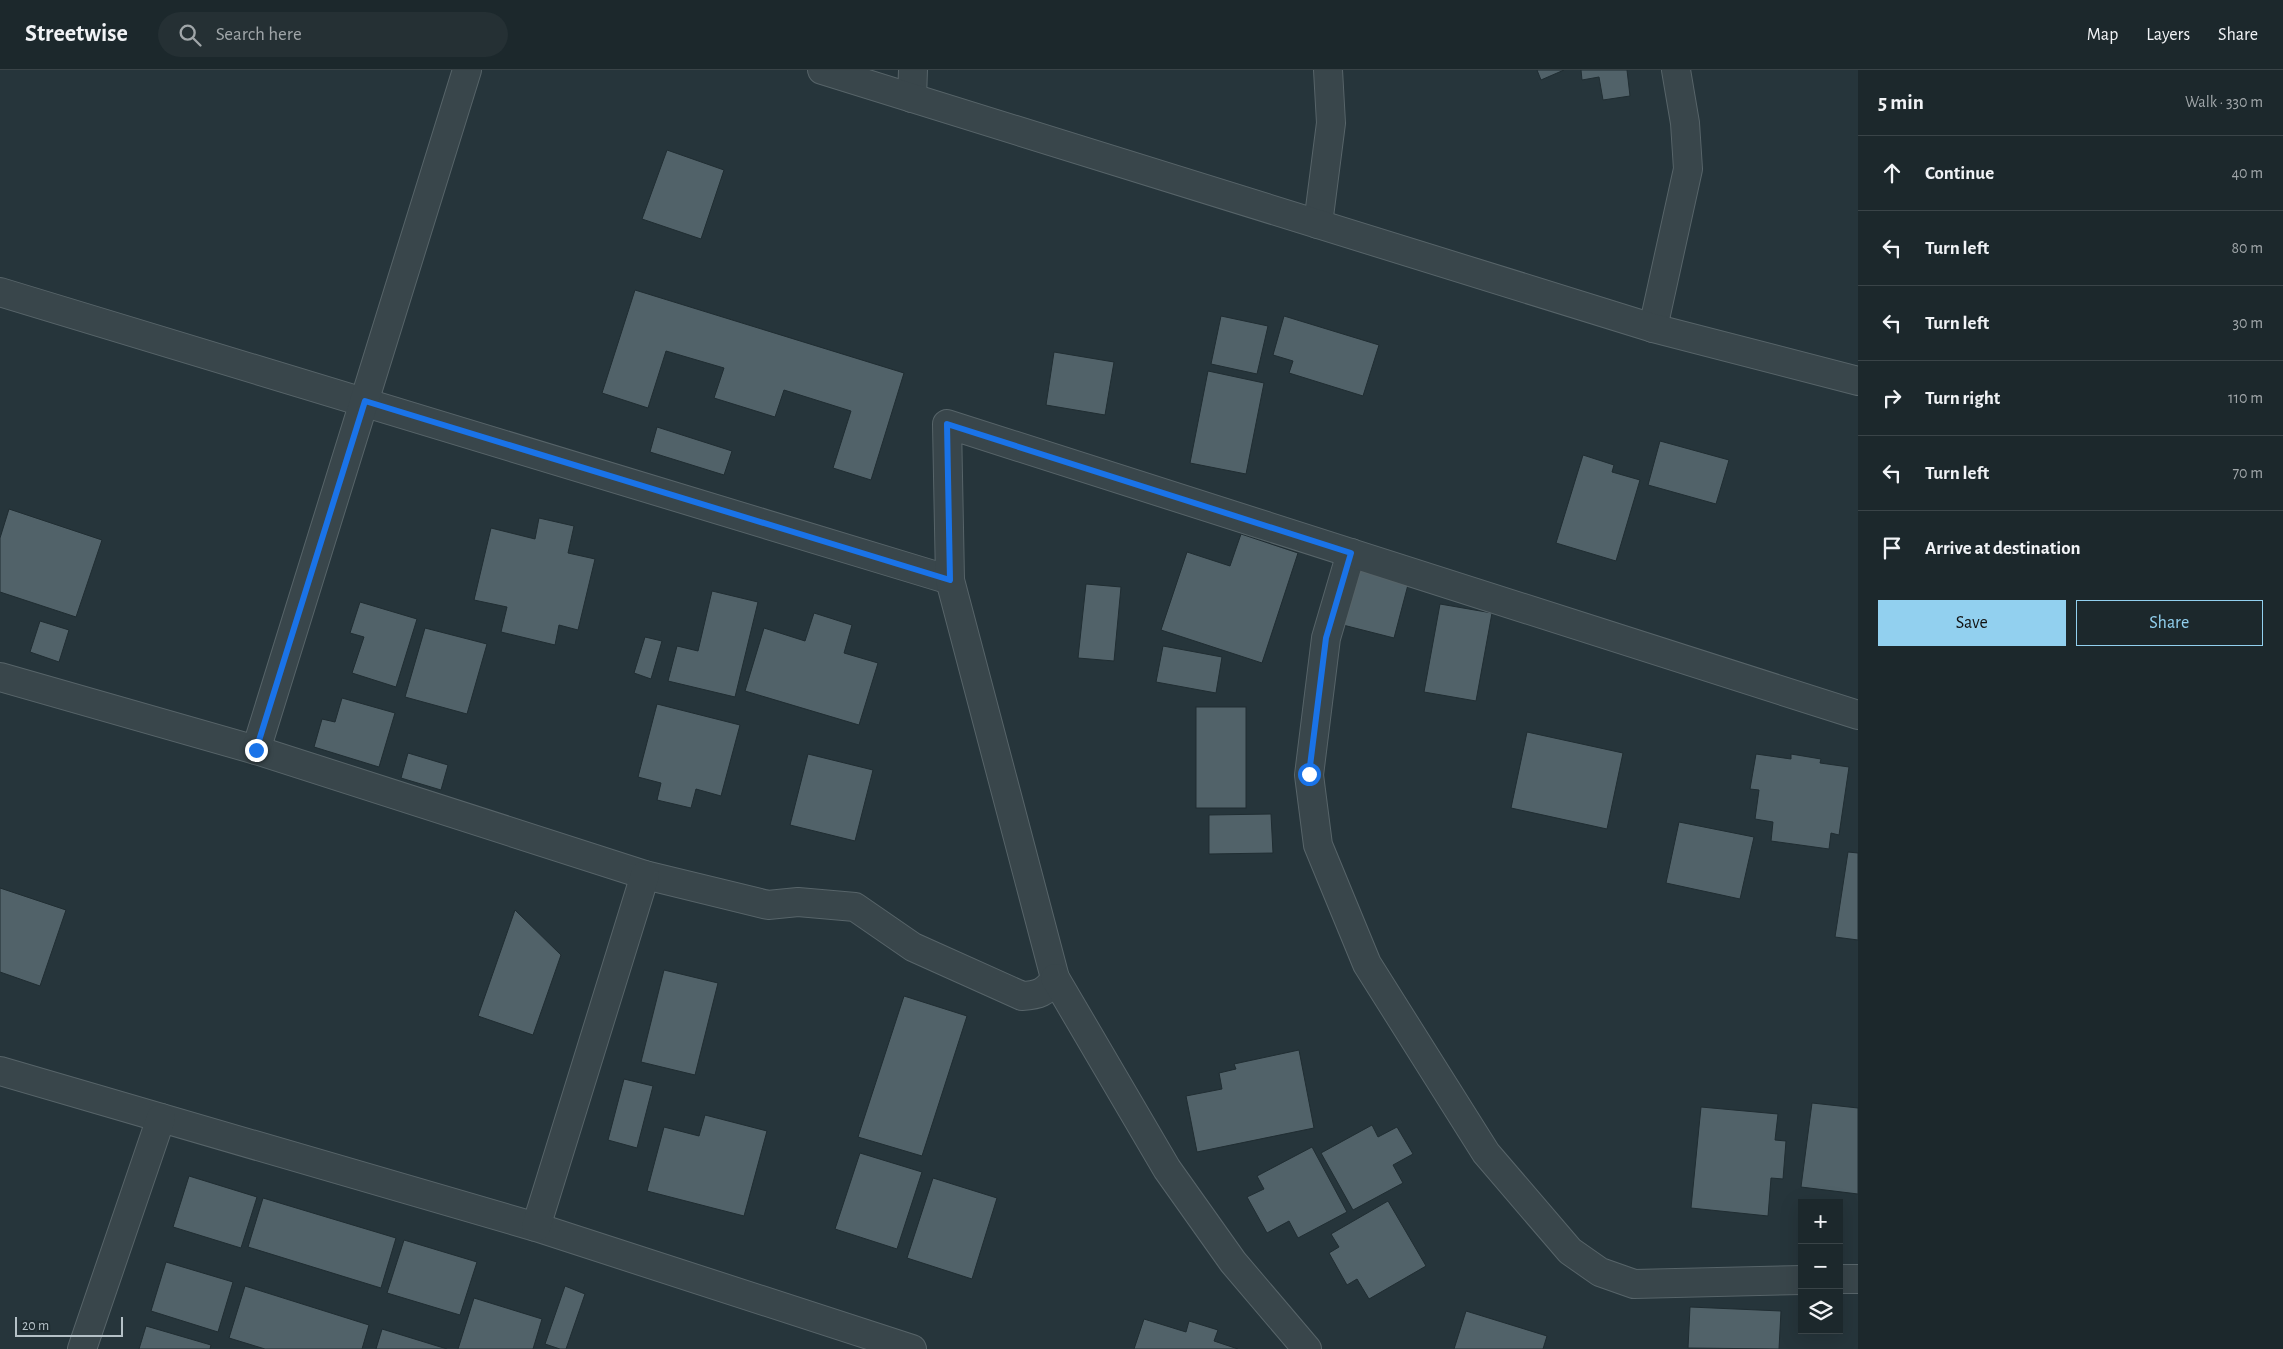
<!DOCTYPE html>
<html lang="en">
<head>
<meta charset="utf-8">
<style>
  body { margin:0; font-family:"Alegreya Sans",sans-serif; background:#253034; color:#f1f3f6 }
  .controls { position:absolute; right:15px; bottom:15px; display:grid; overflow:hidden; border-radius:0px; box-shadow:0 5px 20px #0002 }
  .controls button { width:45px; height:45px; display:grid; place-items:center; padding:0; border:0; border-bottom:1px solid #3a4448; background:#1c282c; color:#f1f3f6; font:25px sans-serif }
  .scale { position:absolute; left:15px; bottom:12px; width:108px; box-sizing:border-box; padding-left:5px; border:2px solid #b5c1c7; border-top:0; font-size:14px; line-height:18px; white-space:nowrap; color:#b5c1c7; -webkit-text-stroke:4px #1e2b30; paint-order:stroke }
  .stop { position:absolute; width:15px; height:15px; margin:-11px; border:4px solid #1a73e8; border-radius:50%; background:#fff }
  .stop.end { background:#1a73e8; border-color:#fff; box-shadow:0 1px 5px #0008 }
  .list { margin:0; padding:0; list-style:none }
  h2 { display:flex; justify-content:space-between; align-items:center; height:65px; margin:0; padding:0 20px; font-size:21px }
  h2 small { font-size:16px; font-weight:400; color:#a0a6a9 }
  .list li { display:grid; grid-template-columns:32px 1fr auto; gap:15px; align-items:center; box-sizing:border-box; height:75px; padding:0 20px; border-top:1px solid #3a4448 }
  .list b { display:block; font-size:19px; white-space:nowrap }
  .list em { font-size:16px; font-style:normal; color:#a0a6a9 }
  .actions { display:flex; gap:10px; padding:15px 20px }
  .actions a { flex:1; padding:11px 0; border:1px solid #92d0ef; border-radius:0px; text-align:center; font-size:18px; color:#92d0ef }
  .actions .main { background:#92d0ef; color:#111 }
  .icon { flex:none; width:28px; height:28px; fill:none; stroke:currentColor; stroke-width:2; stroke-linecap:round; stroke-linejoin:round }
  .map { position:relative; flex:none; width:1858px; height:1279px; overflow:hidden }
  header { display:flex; align-items:center; gap:30px; box-sizing:border-box; height:70px; padding:0 25px; background:#1c282c; border-bottom:1px solid #3a4448 }
  header strong { font-size:24px }
  nav { display:flex; gap:28px; margin-inline-start:auto; font-size:18px }
  .search { width:350px; height:45px; background:#253034; display:flex; align-items:center; gap:12px; box-sizing:border-box; padding:0 18px; border-radius:28px; color:#a0a6a9; font-size:19px }
  main { display:flex }
  aside { flex:1; background:#1c282c }
  .map>svg:first-child { display:block }
  .building { fill:#516269; stroke:#202d32 }
  .lines { fill:none; stroke-linecap:round; stroke-linejoin:round }
  .minor-casing { stroke:#576469; stroke-width:30 }
  .tertiary-casing { stroke:#576469; stroke-width:30 }
  .minor { stroke:#39464b; stroke-width:28 }
  .tertiary { stroke:#39464b; stroke-width:28 }
  .route { stroke:#1a73e8; stroke-width:6 }
</style>
</head>
<body>
<header>
<strong>Streetwise</strong>
<div class="search"><svg class="icon" aria-label="search" viewBox="0 0 24 24"><circle cx="10" cy="10" r="6"/><path d="M15 15l6 6"/></svg>Search here</div>
<nav><a>Map</a><a>Layers</a><a>Share</a></nav>
</header>
<main>
<div class="map">
<svg width="1858" height="1279" viewBox="0 0 1858 1279">
  <rect width="100%" height="100%" fill="#26353b"/>
  <g class="building">
    <path d="M1537 0H1564L1541 10Z"/>
    <path d="M1581 0H1627L1630 26 1603 30 1599 7 1582 10Z"/>
    <path d="M667 80 724 100 701 169 642 149Z"/>
    <path d="M635 220 904 303 871 410 833 398 851 341 784 320 775 347 714 328 724 298 666 281 648 338 602 323Z"/>
    <path d="M1221 246 1268 256 1257 304 1211 294Z"/>
    <path d="M1284 246 1379 275 1363 326 1289 303 1293 291 1273 285Z"/>
    <path d="M1054 282 1114 292 1105 345 1046 335Z"/>
    <path d="M1208 301 1264 313 1246 404 1190 393Z"/>
    <path d="M657 357 732 381 724 405 650 382Z"/>
    <path d="M1660 371 1729 390 1716 434 1648 415Z"/>
    <path d="M1583 385 1614 395 1612 402 1640 410 1616 491 1556 473Z"/>
    <path d="M9 439 102 470 76 547 0 522V468Z"/>
    <path d="M539 448 574 456 568 483 595 489 578 560 559 555 555 575 501 562 507 537 474 530 491 458 535 469Z"/>
    <path d="M1241 464 1298 483 1262 593 1161 560 1187 482 1230 496Z"/>
    <path d="M1357 498 1409 511 1394 568 1343 555Z"/>
    <path d="M1086 514 1121 517 1114 591 1078 588Z"/>
    <path d="M712 521 758 532 735 627 668 611 677 576 698 581Z"/>
    <path d="M360 532 417 549 396 617 352 603 364 567 350 563Z"/>
    <path d="M1440 534 1492 543 1476 631 1424 622Z"/>
    <path d="M814 543 852 555 844 583 878 593 859 655 745 621 764 558 805 571Z"/>
    <path d="M40 551 69 560 59 592 30 582Z"/>
    <path d="M425 558 487 574 467 644 405 627Z"/>
    <path d="M645 567 662 571 651 609 634 603Z"/>
    <path d="M1163 576 1222 587 1216 623 1156 612Z"/>
    <path d="M342 628 395 643 379 697 314 677 322 649 335 652Z"/>
    <path d="M657 634 740 655 721 726 696 719 691 738 657 730 661 713 638 707Z"/>
    <rect x="1196" y="637" width="50" height="101"/>
    <path d="M1527 662 1623 683 1607 759 1511 738Z"/>
    <path d="M408 683 448 695 441 720 401 708Z"/>
    <path d="M808 684 873 700 855 771 790 755Z"/>
    <path d="M1756 684 1791 689V684L1821 689 1820 693 1849 697 1839 765 1831 763 1829 779 1771 771 1773 752 1755 749 1759 720 1750 719Z"/>
    <path d="M1271 744 1273 783 1209 784V745Z"/>
    <path d="M1679 752 1754 767 1740 829 1666 813Z"/>
    <path d="M1848 782 1858 783V870L1835 867Z"/>
    <path d="M0 818 66 840 40 916 0 902Z"/>
    <path d="M515 840 561 885 533 965 478 946Z"/>
    <path d="M664 900 718 913 695 1005 641 992Z"/>
    <path d="M904 926 967 946 922 1086 858 1067Z"/>
    <path d="M1299 980 1314 1058 1197 1082 1186 1026 1222 1019 1219 1003 1236 999 1234 994Z"/>
    <path d="M624 1009 653 1016 637 1078 608 1070Z"/>
    <path d="M1812 1033 1858 1038V1124L1801 1117Z"/>
    <path d="M1701 1037 1778 1044 1775 1070 1786 1071 1783 1109 1771 1108 1768 1146 1691 1138Z"/>
    <path d="M705 1045 767 1061 744 1146 647 1121 664 1057 699 1066Z"/>
    <path d="M1372 1055 1378 1067 1397 1057 1413 1084 1393 1095 1403 1113 1353 1140 1321 1083Z"/>
    <path d="M1312 1077 1347 1142 1298 1168 1289 1151 1267 1163 1247 1127 1264 1119 1257 1106Z"/>
    <path d="M860 1083 922 1102 897 1179 835 1159Z"/>
    <path d="M189 1106 257 1127 241 1178 173 1157Z"/>
    <path d="M933 1108 997 1128 972 1209 907 1188Z"/>
    <path d="M263 1128 396 1168 381 1218 248 1177Z"/>
    <path d="M1388 1131 1426 1196 1369 1229 1357 1209 1347 1215 1329 1183 1339 1177 1331 1164Z"/>
    <path d="M404 1170 477 1192 460 1245 387 1223Z"/>
    <path d="M166 1192 233 1212 218 1262 151 1241Z"/>
    <path d="M245 1216 369 1255 362 1279H265L229 1268Z"/>
    <path d="M565 1216 585 1224 566 1279H560L545 1274Z"/>
    <path d="M474 1228 542 1249 533 1279H458Z"/>
    <path d="M1690 1237 1781 1241 1779 1279 1688 1278Z"/>
    <path d="M1466 1241 1547 1266 1543 1279H1454Z"/>
    <path d="M1144 1249 1186 1262 1189 1251 1218 1260 1214 1271 1238 1279H1134Z"/>
    <path d="M146 1256 211 1275 210 1279H139Z"/>
    <path d="M382 1259 447 1279H376Z"/>
  </g>
  <g class="lines">
    <g class="minor-casing">
      <g id="minor">
        <path d="M912 28 913 0"/>
        <path d="M1318 154 1331 53 1328 0"/>
        <path d="M0 222 950 510"/>
        <path d="M1653 258 1688 99 1685 53 1676 0"/>
        <path d="M1351 483 1326 568 1309 705 1318 775 1367 894 1486 1083 1570 1181 1600 1202 1634 1214 1802 1210"/>
        <path d="M0 607 256 680 645 805 768 835 798 832 855 837 913 877 1022 926C1038 925 1046 923 1055 908L950 510 947 354 1858 645"/>
        <path d="M256 680 467 0"/>
        <path d="M1055 908 1167 1099 1233 1192 1307 1279"/>
        <path d="M0 1001 536 1157 912 1279"/>
        <path d="M536 1157 645 805"/>
        <path d="M1839 1209H1858"/>
        <path d="M82 1279 161 1048"/>
      </g>
    </g>
    <g class="tertiary-casing">
      <path id="tertiary" d="M822 0 1653 258 1858 311"/>
    </g>
    <use href="#minor" class="minor"/>
    <use href="#tertiary" class="tertiary"/>
  </g>
  <g class="lines">
    <path class="route" d="M256 680 365 331 950 510 947 354 1351 483 1326 568 1309 704"/>
  </g>
</svg>
<div class="controls">
<button>+</button>
<button>−</button>
<button><svg class="icon" aria-label="layers" viewBox="0 0 24 24"><path d="M12 4l9 5-9 5-9-5zM3 14l9 5 9-5"/></svg></button>
</div>
<div class="scale">20 m</div>
<div class="stop" style="left:1309px;top:704px"></div>
<div class="stop end" style="left:256px;top:680px"></div>
</div>
<aside>
<h2>5 min<small>Walk · 330 m</small></h2>
<ul class="list">
<li><svg class="icon" aria-label="ahead" viewBox="0 0 24 24"><path d="M12 20V5M6 11l6-6 6 6"/></svg><div><b>Continue</b></div><em>40 m</em></li>
<li><svg class="icon" aria-label="left" viewBox="0 0 24 24"><path d="M17 20v-9H6M10 6l-5 5 5 5"/></svg><div><b>Turn left</b></div><em>80 m</em></li>
<li><svg class="icon" aria-label="left" viewBox="0 0 24 24"><path d="M17 20v-9H6M10 6l-5 5 5 5"/></svg><div><b>Turn left</b></div><em>30 m</em></li>
<li><svg class="icon" aria-label="right" viewBox="0 0 24 24"><path d="M7 20v-9h11M14 6l5 5-5 5"/></svg><div><b>Turn right</b></div><em>110 m</em></li>
<li><svg class="icon" aria-label="left" viewBox="0 0 24 24"><path d="M17 20v-9H6M10 6l-5 5 5 5"/></svg><div><b>Turn left</b></div><em>70 m</em></li>
<li><svg class="icon" aria-label="arrive" viewBox="0 0 24 24"><path d="M6 21V4h12l-3 4 3 4H6"/></svg><div><b>Arrive at destination</b></div></li>
</ul>
<div class="actions"><a class="main">Save</a><a>Share</a></div>
</aside>
</main>
</body>
</html>
